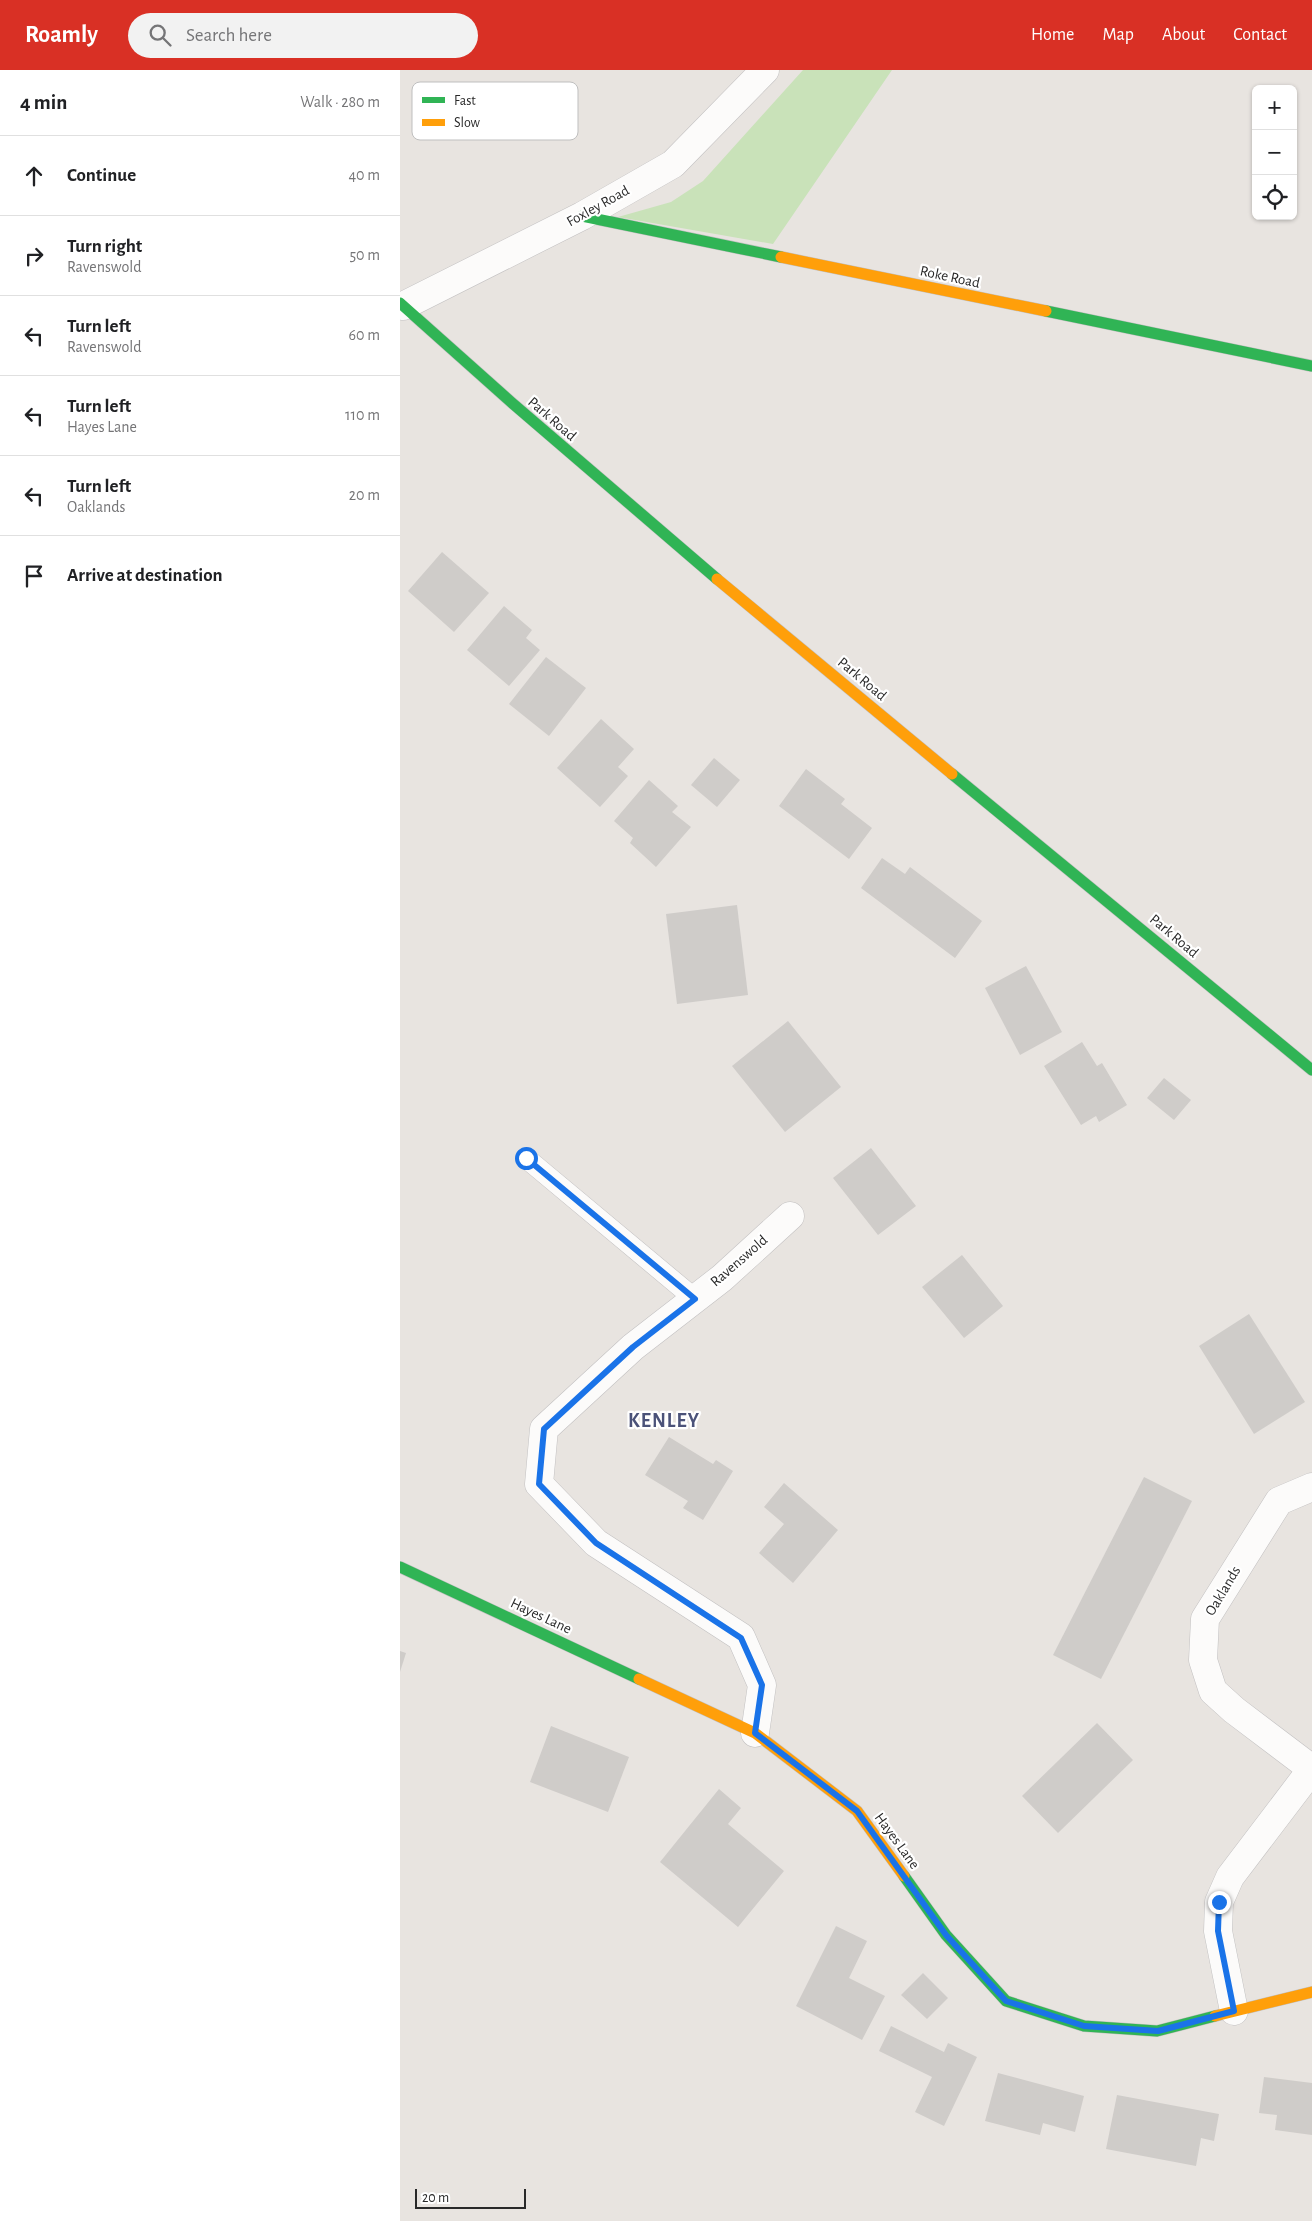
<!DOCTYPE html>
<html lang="en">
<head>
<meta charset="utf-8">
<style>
  body { margin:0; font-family:"Alegreya Sans",sans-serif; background:#f2f2f2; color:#202124 }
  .controls { position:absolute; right:15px; top:15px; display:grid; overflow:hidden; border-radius:8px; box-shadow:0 1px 4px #0004 }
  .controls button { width:45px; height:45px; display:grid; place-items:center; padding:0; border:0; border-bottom:1px solid #e0e0e0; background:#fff; color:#202124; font:25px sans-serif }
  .scale { position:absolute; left:15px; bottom:12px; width:111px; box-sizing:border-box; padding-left:5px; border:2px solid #292929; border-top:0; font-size:14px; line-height:18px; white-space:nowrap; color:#292929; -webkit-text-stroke:4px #fff; paint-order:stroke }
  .stop { position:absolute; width:15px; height:15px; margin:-11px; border:4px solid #1a73e8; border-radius:50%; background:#fff }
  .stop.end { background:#1a73e8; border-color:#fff; box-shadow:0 1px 5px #0008 }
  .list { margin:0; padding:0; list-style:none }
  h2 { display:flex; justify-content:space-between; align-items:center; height:65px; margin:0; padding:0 20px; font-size:21px }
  h2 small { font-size:16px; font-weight:400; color:#757577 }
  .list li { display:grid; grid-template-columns:32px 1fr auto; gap:15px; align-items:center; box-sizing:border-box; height:80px; padding:0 20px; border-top:1px solid #e0e0e0 }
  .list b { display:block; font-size:19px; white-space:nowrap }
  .list p { margin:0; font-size:16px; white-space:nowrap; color:#757577 }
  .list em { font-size:16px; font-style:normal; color:#757577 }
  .icon { flex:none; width:28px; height:28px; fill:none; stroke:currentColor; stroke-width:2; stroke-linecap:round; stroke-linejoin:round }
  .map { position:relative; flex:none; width:912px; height:2151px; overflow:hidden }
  header { display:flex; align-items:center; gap:30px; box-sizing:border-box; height:70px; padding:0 25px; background:#d93025; color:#fff }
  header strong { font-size:24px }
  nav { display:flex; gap:28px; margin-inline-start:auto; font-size:18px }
  .search { width:350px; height:45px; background:#f2f2f2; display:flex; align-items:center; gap:12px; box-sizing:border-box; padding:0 18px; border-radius:28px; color:#757577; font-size:19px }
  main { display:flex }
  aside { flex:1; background:#fff }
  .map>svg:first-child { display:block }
  .green { fill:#c9e2b9 }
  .building { fill:#cfccc9 }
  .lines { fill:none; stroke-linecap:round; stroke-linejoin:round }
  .lane-casing { stroke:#c2c0c1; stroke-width:21 }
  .street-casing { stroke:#c2c0c1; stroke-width:29 }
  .fast-casing { stroke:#c2c0c1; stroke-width:12 }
  .slow-casing { stroke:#c2c0c1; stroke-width:12 }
  .lane { stroke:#fcfbfa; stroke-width:20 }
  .street { stroke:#fcfbfa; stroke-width:28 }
  .fast { stroke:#30b455; stroke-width:11 }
  .slow { stroke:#ff9f0a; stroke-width:11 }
  .route { stroke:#1a73e8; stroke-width:6 }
  .labels { text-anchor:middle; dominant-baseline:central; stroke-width:4.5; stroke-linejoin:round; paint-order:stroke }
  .street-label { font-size:15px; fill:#292929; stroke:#fff }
  .district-label { font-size:20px; font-weight:bold; letter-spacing:1px; fill:#4b5279; stroke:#fff }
  .key { fill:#fff; stroke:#bfbfbf; stroke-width:1 }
  .key-label { font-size:14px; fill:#292929 }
</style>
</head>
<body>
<header>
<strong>Roamly</strong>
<div class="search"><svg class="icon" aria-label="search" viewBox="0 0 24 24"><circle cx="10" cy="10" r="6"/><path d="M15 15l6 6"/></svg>Search here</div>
<nav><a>Home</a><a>Map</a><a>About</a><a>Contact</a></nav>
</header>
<main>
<aside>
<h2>4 min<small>Walk · 280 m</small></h2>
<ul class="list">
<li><svg class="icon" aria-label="ahead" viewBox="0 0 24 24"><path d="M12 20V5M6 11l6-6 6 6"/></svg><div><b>Continue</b></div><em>40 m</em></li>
<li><svg class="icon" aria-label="right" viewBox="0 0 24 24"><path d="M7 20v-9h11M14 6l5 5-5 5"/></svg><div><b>Turn right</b><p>Ravenswold</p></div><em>50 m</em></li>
<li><svg class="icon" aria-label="left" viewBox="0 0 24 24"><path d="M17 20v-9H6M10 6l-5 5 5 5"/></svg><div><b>Turn left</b><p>Ravenswold</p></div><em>60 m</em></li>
<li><svg class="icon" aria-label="left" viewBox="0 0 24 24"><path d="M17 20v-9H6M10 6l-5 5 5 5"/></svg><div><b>Turn left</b><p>Hayes Lane</p></div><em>110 m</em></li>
<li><svg class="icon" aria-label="left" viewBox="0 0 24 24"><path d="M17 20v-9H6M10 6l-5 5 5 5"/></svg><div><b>Turn left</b><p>Oaklands</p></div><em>20 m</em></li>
<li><svg class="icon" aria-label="arrive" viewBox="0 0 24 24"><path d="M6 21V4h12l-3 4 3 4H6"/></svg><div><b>Arrive at destination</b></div></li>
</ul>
</aside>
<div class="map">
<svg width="912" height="2151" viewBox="0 0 912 2151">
  <rect width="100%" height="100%" fill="#e8e4e0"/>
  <path class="green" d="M403 0H492L373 174 218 147 271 132 303 111Z"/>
  <g class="building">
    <path d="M42 482 89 523 54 562 8 521Z"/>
    <path d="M104 536 132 560 126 568 140 580 109 616 67 580Z"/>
    <path d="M146 587 186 618 149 666 109 634Z"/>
    <path d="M201 649 234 679 218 697 228 706 200 737 157 698Z"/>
    <path d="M314 688 340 710 317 737 291 715Z"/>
    <path d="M406 699 445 729 441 734 472 758 449 789 379 736Z"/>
    <path d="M249 710 278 736 272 742 291 757 256 797 230 773 233 768 214 751Z"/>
    <path d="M482 788 505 804 510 797 582 851 555 888 461 818Z"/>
    <path d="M337 835 348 925 277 934 266 844Z"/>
    <path d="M626 896 662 962 620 985 585 918Z"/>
    <path d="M388 951 441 1017 385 1062 332 996Z"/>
    <path d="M682 972 697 996 702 993 727 1035 699 1052 696 1046 681 1055 644 996Z"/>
    <path d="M764 1008 791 1030 774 1050 747 1028Z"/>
    <path d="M471 1078 516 1136 478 1165 433 1108Z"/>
    <path d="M562 1185 603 1236 564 1268 522 1217Z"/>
    <path d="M849 1244 905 1332 854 1364 799 1276Z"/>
    <path d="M269 1367 313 1394 316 1390 333 1401 303 1450 283 1438 288 1431 245 1405Z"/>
    <path d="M744 1407 792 1431 701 1609 653 1585Z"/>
    <path d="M384 1413 438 1460 393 1513 359 1483 384 1454 364 1437Z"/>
    <path d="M0 1581 6 1583 0 1602Z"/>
    <path d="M697 1653 733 1690 658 1763 622 1726Z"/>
    <path d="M151 1656 229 1687 208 1742 130 1712Z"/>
    <path d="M319 1719 341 1738 328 1754 384 1801 338 1857 260 1792Z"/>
    <path d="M436 1856 467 1871 449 1908 485 1926 462 1970 396 1936Z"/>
    <path d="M523 1903 548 1928 527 1949 501 1925Z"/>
    <path d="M491 1956 544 1982 548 1973 577 1987 544 2056 515 2042 532 2007 479 1981Z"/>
    <path d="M598 2003 684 2026 675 2062 643 2053 640 2065 585 2051Z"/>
    <path d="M864 2007 912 2013V2065L875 2060 877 2045 859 2043Z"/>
    <path d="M717 2025 819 2044 814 2071 801 2068 796 2096 706 2079Z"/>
  </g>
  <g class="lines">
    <g class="lane-casing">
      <path id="lane" d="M126 1088 295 1229"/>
    </g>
    <g class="street-casing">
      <g id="street">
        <path d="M3 236 182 146 273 94 365 0"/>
        <path d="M355 1663 362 1615 341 1567 196 1473 139 1414 144 1359 233 1277 322 1208 390 1146"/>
        <path d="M912 1699 834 1640 813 1621 803 1590 805 1549 879 1431 912 1417"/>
        <path d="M834 1941 818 1861 819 1832 830 1807 912 1699"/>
      </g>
    </g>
    <g class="fast-casing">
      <g id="fast">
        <path d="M182 146 381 187"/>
        <path d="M0 233 111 332 317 509"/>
        <path d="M646 241 912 296"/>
        <path d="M552 704 912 1000"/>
        <path d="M0 1497 239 1609"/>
        <path d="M504 1806 546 1865 606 1931 684 1956 757 1961 815 1946"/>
      </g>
    </g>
    <g class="slow-casing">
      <g id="slow">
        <path d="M381 187 646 241"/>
        <path d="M317 509 552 704"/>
        <path d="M239 1609 355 1663 457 1741 504 1806"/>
        <path d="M815 1946 912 1922"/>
      </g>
    </g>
    <use href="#lane" class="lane"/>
    <use href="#street" class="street"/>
    <use href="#fast" class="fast"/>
    <use href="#slow" class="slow"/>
  </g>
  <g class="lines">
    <path class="route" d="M126 1088 295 1229 233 1277 144 1359 139 1414 196 1473 341 1568 362 1615 355 1663 457 1741 546 1865 606 1931 684 1956 758 1961 834 1941 818 1861 819 1832"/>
  </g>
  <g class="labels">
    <g class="street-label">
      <text transform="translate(198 136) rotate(-29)">Foxley Road</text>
      <text transform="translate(550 207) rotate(12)">Roke Road</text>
      <text transform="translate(152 349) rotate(41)">Park Road</text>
      <text transform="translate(462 609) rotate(40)">Park Road</text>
      <text transform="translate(774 866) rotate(40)">Park Road</text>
      <text transform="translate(339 1191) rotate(-41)">Ravenswold</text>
      <text transform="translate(823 1521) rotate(-59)">Oaklands</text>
      <text transform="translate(141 1546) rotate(25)">Hayes Lane</text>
      <text transform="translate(497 1771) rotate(54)">Hayes Lane</text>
    </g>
    <g class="district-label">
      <text x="264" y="1351">KENLEY</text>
    </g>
  </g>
  <rect x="12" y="12" width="166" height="58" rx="8" class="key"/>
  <rect x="22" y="27" width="23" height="6" fill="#30b455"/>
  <rect x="22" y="49" width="23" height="7" fill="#ff9f0a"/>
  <g class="key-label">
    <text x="54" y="35">Fast</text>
    <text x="54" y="57">Slow</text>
  </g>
</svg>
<div class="controls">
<button>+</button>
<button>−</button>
<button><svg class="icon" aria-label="locate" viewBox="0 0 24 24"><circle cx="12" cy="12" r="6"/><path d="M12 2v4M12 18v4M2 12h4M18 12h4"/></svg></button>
</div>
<div class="scale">20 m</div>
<div class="stop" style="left:126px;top:1088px"></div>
<div class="stop end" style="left:819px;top:1832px"></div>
</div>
</main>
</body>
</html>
